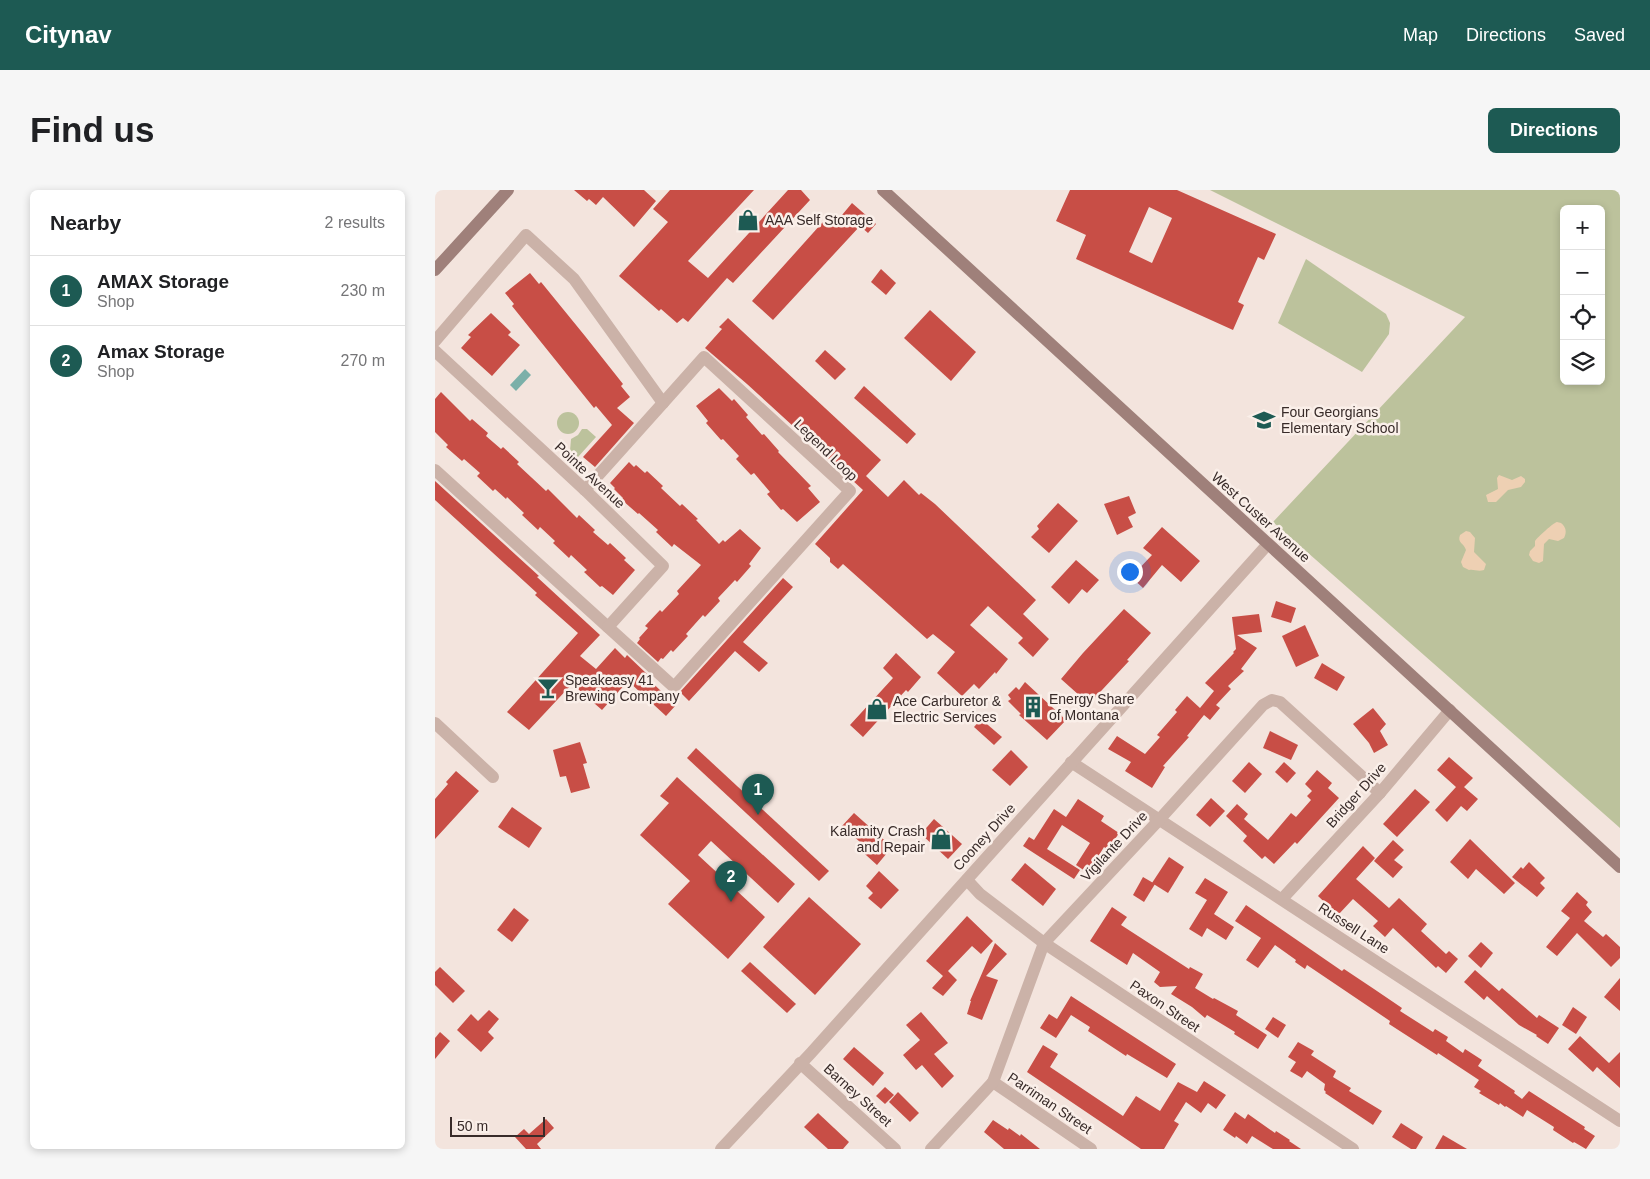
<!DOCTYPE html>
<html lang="en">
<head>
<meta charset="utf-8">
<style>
  body { margin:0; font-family:Helvetica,sans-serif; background:#f6f6f6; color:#202124 }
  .controls { position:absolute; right:15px; top:15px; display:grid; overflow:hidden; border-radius:8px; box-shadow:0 2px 8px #0003 }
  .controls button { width:45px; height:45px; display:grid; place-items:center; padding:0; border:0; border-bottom:1px solid #e0e0e0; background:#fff; color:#202124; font:25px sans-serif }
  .scale { position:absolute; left:15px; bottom:12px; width:95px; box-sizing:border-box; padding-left:5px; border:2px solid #382b29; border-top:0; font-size:14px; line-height:18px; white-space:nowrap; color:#382b29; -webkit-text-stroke:4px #faefe9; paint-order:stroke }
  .you { position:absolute; left:694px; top:381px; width:18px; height:18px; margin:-12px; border:4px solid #fff; border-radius:50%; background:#1a73e8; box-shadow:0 0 0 8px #1a73e833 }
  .badge { display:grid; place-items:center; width:32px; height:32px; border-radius:50%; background:#1d5a53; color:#fff; font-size:16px; font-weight:700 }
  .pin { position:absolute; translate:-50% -41px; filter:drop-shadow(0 1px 2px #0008) }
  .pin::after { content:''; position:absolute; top:26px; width:18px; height:15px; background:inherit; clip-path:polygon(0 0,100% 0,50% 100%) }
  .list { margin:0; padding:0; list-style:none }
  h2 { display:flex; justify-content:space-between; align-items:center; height:65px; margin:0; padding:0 20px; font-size:21px }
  h2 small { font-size:16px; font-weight:400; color:#757577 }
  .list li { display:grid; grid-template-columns:32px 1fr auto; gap:15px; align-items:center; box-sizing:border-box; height:70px; padding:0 20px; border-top:1px solid #e0e0e0 }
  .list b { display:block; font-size:19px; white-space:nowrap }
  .list p { margin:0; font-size:16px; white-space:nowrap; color:#757577 }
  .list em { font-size:16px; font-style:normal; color:#757577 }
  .icon { flex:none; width:28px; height:28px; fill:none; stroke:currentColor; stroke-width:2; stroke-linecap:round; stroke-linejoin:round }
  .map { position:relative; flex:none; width:1185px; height:959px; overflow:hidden; border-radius:8px }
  header { display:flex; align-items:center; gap:30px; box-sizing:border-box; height:70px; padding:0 25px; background:#1d5a53; color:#fff }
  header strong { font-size:24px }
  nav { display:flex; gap:28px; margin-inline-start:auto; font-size:18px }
  .intro { display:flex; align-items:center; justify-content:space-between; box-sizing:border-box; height:120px; padding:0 30px }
  h1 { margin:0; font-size:35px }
  .button { padding:12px 22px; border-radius:8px; background:#1d5a53; color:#fff; font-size:18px; font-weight:700 }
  main { display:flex; gap:30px; padding:0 30px }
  aside { flex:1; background:#fff; border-radius:8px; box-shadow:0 2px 8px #0003 }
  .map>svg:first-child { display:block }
  .green { fill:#bcc29c; fill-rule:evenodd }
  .sand { fill:#eed0b3 }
  .water { fill:#7bb0a9 }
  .building { fill:#c84e46; fill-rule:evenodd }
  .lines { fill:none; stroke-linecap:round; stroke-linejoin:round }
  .street { stroke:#cbb2a8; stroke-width:12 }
  .secondary { stroke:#9f807a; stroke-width:12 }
  .labels { text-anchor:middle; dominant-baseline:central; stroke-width:5; stroke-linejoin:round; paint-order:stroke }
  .poi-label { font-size:14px; fill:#382b29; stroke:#faefe9; text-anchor:start }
  .street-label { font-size:14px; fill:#382b29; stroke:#faefe9 }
</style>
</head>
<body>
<header>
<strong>Citynav</strong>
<nav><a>Map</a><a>Directions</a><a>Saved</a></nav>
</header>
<div class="intro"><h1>Find us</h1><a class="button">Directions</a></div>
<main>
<aside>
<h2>Nearby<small>2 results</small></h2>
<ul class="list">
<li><span class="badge">1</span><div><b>AMAX Storage</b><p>Shop</p></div><em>230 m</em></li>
<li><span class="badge">2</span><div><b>Amax Storage</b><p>Shop</p></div><em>270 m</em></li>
</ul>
</aside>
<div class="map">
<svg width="1185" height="959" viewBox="0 0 1185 959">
  <rect width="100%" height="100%" fill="#f3e4dd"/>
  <g class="green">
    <path d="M775 0H1185V638L838 332 1030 127ZM1129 19H1166V191H1129Z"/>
    <path d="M871 69 951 124 955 133 954 144 927 182 843 133Z"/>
    <circle cx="133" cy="233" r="11"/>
    <path d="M147 239H152L161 247 143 267 135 261 136 249 143 245Z"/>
  </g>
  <g class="sand">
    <path d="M1064 285 1077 290 1086 286 1090 289V292L1086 297 1073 300 1061 312H1053L1051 305 1063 299 1062 288Z"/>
    <path d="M1122 332 1126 333C1131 337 1132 342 1129 348L1123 351 1114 349 1109 354 1108 371 1104 373 1098 371 1094 365 1095 361 1100 356V351C1103 347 1118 333 1122 332Z"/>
    <path d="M1031 341 1035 342 1040 348 1039 362 1051 374 1049 380C1043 382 1039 379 1034 380L1028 377 1026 372 1031 360C1029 353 1022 353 1025 345Z"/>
  </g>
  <path class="water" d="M90 179 96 185 81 201 75 195Z"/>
  <g class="building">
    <path d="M139 0H209L221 11 199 37 168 7 161 15 154 9 152 11Z"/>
    <path d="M235 0H319L253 71 273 88 353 0H366L375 10 298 93 292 88 253 132 248 128 242 133 226 119 224 121 184 86 233 32 218 19Z"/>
    <path d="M635 0H742L841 44 829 70 823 67 803 112 809 115 798 140 641 69 651 45 621 31ZM714 17 737 28 717 73 694 62Z"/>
    <path d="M417 13 441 34 433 43 425 36 338 130 317 111 395 24 402 31Z"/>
    <path d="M446 79 461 93 451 105 436 92Z"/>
    <path d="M95 83 104 94 106 92 150 146 188 194 186 196 195 207 182 218 199 233 160 277 148 267 177 235 161 216 159 218 77 116 79 114 70 103Z"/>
    <path d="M495 120 541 162 516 191 469 148Z"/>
    <path d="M56 123 76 142 73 145 85 155 57 186 26 158 36 147 33 145Z"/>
    <path d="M293 128 446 270 431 286 453 307 469 290 484 305 486 303 500 314 601 410 588 424 614 449 598 467 583 453 588 448 553 416 535 435 573 469 561 484 560 482 544 499 539 494 527 506 502 483 520 462 498 444 492 449 408 374 403 379 395 372V368L380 354 428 300 312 194 270 158 287 139 284 137Z"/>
    <path d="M390 160 411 179 400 190 380 171Z"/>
    <path d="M429 196 481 244 472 254 419 208Z"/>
    <path d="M284 198 297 211 299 209 313 225 311 227 327 245 329 244 344 261 343 262 376 296 373 298 385 312 362 332 348 319 346 320 332 304 335 302 319 283 316 285 301 269 304 266 288 249 286 250 271 233 273 231 261 216Z"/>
    <path d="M6 202 35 231 37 229 53 243 51 246 66 259 68 257 84 272 82 274 111 301 113 299 142 328 144 325 160 340 158 342 173 355 175 353 191 368 189 370 200 380 178 405 167 396 165 397 149 382 152 380 136 365 134 368 118 353 120 351 105 337 103 340 87 325 89 323 72 307 71 309 60 299 58 301 42 286 45 283 29 269 27 271 11 257 13 255 0 242V209Z"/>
    <path d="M194 272 199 277 201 275 210 283 212 281 228 296 226 298 245 316 247 314 263 329 261 330 284 354 288 350 290 352 305 339 326 358 314 374 316 376 302 392 300 390 283 408 285 411 270 427 268 425 251 444 253 446 238 462 236 460 228 469 226 468 223 472 202 453 205 449 204 448 213 438 210 436 225 420 227 422 244 404 242 401 266 375 239 354 237 357 221 342 223 340 204 323 203 324 187 310 188 308 179 299 180 298 175 293Z"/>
    <path d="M0 291 104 386 102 387 165 445 145 466 161 479 180 458 190 468 192 465 212 484 210 486 241 515 231 526 193 491 167 520 137 494 94 540 72 522 143 443 100 405 102 403 0 310Z"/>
    <path d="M694 306 701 323 693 327 698 337 682 345 669 314Z"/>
    <path d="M623 313 643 331 614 363 596 347 604 339 602 336Z"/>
    <path d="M727 337 765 371 746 392 727 375 708 398 696 387 717 365 708 358Z"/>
    <path d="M641 370 664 390 652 403 647 399 634 414 616 397Z"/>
    <path d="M348 388 358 397 308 452 333 473 324 482 300 461 254 511 245 502Z"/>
    <path d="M841 411 861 418 856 433 836 427Z"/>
    <path d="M689 419 716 443 692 470 694 471 654 514 626 489 648 463Z"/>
    <path d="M824 424 827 442 802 445 822 458 806 479 809 481 793 496 796 499 781 515 785 518 775 530 769 525 752 546 754 547 728 576 730 577 717 598 690 581 696 572 673 559 682 546 710 564 725 547 722 545 742 522 740 520 752 506 765 518 779 501 770 493 799 463 798 462 801 459 797 427Z"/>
    <path d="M870 435 884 466 861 477 847 446Z"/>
    <path d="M461 463 486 487 473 502 471 500 428 547 415 535 458 488 448 478Z"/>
    <path d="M887 473 910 487 902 501 879 488Z"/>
    <path d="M590 492 631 530 612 550 584 525 586 524 573 511 576 509 573 505 581 497 584 500Z"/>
    <path d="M938 518 951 534 945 541 953 555 939 563 934 553 918 534Z"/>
    <path d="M546 529 567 547 559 555 539 537Z"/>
    <path d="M835 541 863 555 856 570 828 558Z"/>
    <path d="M145 552 152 573 148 574 155 598 136 603 131 586 125 587 118 560Z"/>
    <path d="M261 558 394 681 384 691 252 568Z"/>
    <path d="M576 560 593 577 575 596 557 580Z"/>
    <path d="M1014 567 1038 588 1029 597 1043 609 1032 621 1026 616 1012 632 1000 620 1021 597 1002 580Z"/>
    <path d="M814 572 827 584 810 603 797 591Z"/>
    <path d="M849 572 861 583 852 593 840 582Z"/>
    <path d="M882 580 897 593 893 598 904 608 862 654 860 652 839 674 830 666 827 669 808 651 812 646 791 626 802 614 813 624 809 629 833 650 856 623 861 627 876 610 872 606 877 601 870 594Z"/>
    <path d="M21 581 44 601 0 649V609L13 594 11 592Z"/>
    <path d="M242 587 360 694 343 713 276 651 263 665 330 727 293 769 233 714 255 691 205 645 234 613 225 606Z"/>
    <path d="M980 599 995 612 962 647 948 634Z"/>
    <path d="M776 608 790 621 775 637 761 625Z"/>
    <path d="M643 609 669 626 666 631 684 643 673 660 669 657 653 683 641 675 655 653 627 635 612 659 645 680 639 689 588 656 594 647 599 650 619 619 631 627Z"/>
    <path d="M77 617 107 638 94 658 63 637Z"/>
    <path d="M419 623 457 657 442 675 421 656 425 652 407 636Z"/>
    <path d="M499 629 527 654 513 669 486 644Z"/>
    <path d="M1035 649 1080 693 1069 704 1041 679 1033 689 1015 672Z"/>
    <path d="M958 650 969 660 959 670 968 677 958 688 939 671Z"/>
    <path d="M928 656 940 668 921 689 954 718 964 708 992 734 986 741 1011 764 1014 761 1023 769 1011 783 1003 776 1001 778 958 738 950 747 938 736 943 731 918 709 903 725 883 706Z"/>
    <path d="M734 667 749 677 733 703 717 693Z"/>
    <path d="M1094 672 1110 688 1105 693 1110 698 1102 707 1077 687 1086 677 1088 679Z"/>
    <path d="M590 673 621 699 608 716 576 690Z"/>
    <path d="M444 681 464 700 446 719 433 708 438 703 431 696Z"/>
    <path d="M708 687 720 694 709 712 698 705Z"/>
    <path d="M770 688 793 702 779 724 799 737 791 750 772 738 767 747 754 739 772 710 760 703Z"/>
    <path d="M1142 702 1153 712 1151 715 1157 722 1149 731 1168 747 1171 744 1185 757V768L1176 777 1142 743 1122 766 1111 757 1135 728 1126 721Z"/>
    <path d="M374 707 426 754 380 805 328 757Z"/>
    <path d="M811 715 907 781 909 779 939 799 967 818 965 821 998 842 1000 839 1013 847 1011 851 1028 863 1030 859 1047 870 1043 876 1080 901 1079 903 1087 909 1094 901 1150 937 1149 939 1160 946 1151 959 1139 952 1138 953 1118 940 1119 937 1092 920 1088 927 1071 916 1070 917 1065 913 1064 915 1044 903 1046 901 1039 897 1044 890 1003 863 1002 865 954 834 955 831 872 775 870 779 860 772 861 770 840 755 823 778 811 770 826 748 800 731Z"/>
    <path d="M677 717 692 727 686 735 754 779 755 777 768 784 760 798 778 809 779 808 803 821 801 825 832 845 823 859 799 844 800 842 772 825 770 828 757 817 736 804 742 796 725 797 719 792 725 782 698 763 692 775 655 751Z"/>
    <path d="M79 718 94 730 77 752 62 740Z"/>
    <path d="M532 726 558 751 546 764 537 756 513 781 522 790 508 806 497 798 508 786 491 771Z"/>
    <path d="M1046 752 1058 763 1046 778 1033 766Z"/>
    <path d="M560 753 572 764 551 786 563 790 547 830 532 824 536 811H535Z"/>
    <path d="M315 772 361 814 352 823 306 781Z"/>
    <path d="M5 777 30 801 18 813 0 795V782Z"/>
    <path d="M1040 780 1064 801 1067 798 1102 828 1104 825 1124 838 1113 854 1101 846 1102 845 1084 835 1052 806 1049 810 1029 792Z"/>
    <path d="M1185 788V821L1169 807Z"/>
    <path d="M636 806 741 874 732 888 692 864 691 866 653 841 655 837 636 825 621 848 605 838 614 824 622 829Z"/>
    <path d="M1138 817 1152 827 1141 844 1127 835Z"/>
    <path d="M54 820 64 829 53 842 59 848 46 862 22 840 36 824 43 831Z"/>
    <path d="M486 822 513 853 499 864 519 886 507 898 487 875 481 880 468 865 485 850 471 835Z"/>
    <path d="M838 827 851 835 843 848 830 839Z"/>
    <path d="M5 842 15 851 0 869V848Z"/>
    <path d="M1145 846 1174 873 1185 862V898L1162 877 1158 882 1133 859Z"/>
    <path d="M863 852 879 861 876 865 901 881 898 887 916 898 914 901 947 921 938 935 890 903 891 902 889 900 890 894 872 881 867 888 855 881 861 872 853 867Z"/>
    <path d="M608 855 623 864 615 877 688 926 701 906 725 921 743 892 762 902 769 891 791 905 781 919 773 913 766 923 751 912 739 931 744 934 729 959H706L592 882Z"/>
    <path d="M419 857 449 883 438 896 408 869Z"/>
    <path d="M450 897 459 905 450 914 441 906Z"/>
    <path d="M463 902 484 923 475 932 454 912Z"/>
    <path d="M800 922 810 929 813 924 840 943 841 941 855 950 854 951 866 959H838L817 946 812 954 801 946 800 948 788 940Z"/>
    <path d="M383 923 414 952 408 959H393L369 937Z"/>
    <path d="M111 929 119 938 102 954 106 959H91L80 947 89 939 94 944Z"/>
    <path d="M558 930 573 940 574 938 585 946 586 944 605 959H569L549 942Z"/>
    <path d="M966 933 988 947 981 959H976L957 947Z"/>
    <path d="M1008 945 1032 959H1000Z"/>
  </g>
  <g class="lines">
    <g class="street">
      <path d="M0 151 91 45 139 89 228 213 269 167 415 301 239 497 0 280"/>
      <path d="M0 161 150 300 228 376 173 437"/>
      <path d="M150 300 228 213"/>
      <path d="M0 533 58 587"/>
      <path d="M636 572 1185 931"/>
      <path d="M532 690 545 704 609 753 918 959"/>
      <path d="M847 709 945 603 1015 520"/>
      <path d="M365 873 460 959"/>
      <path d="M558 892 656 959"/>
      <path d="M286 959 376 863 833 354"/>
      <path d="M496 959 558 892 609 753 724 630 828 515 837 510 845 512 945 603"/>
    </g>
    <g class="secondary">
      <path d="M448 0 1185 677"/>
      <path d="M0 80 73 0"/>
    </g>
  </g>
  <defs>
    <g id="shop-bare" transform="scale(1.725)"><path d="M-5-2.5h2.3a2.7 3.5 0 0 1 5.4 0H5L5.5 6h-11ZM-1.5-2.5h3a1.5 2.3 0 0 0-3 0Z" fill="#1d5a53" stroke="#faefe9" stroke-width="2.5" paint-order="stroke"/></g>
    <g id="school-bare" transform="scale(1.725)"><path d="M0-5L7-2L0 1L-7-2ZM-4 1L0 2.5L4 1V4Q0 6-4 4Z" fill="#1d5a53" stroke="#faefe9" stroke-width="2.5" paint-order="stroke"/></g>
    <g id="bar-bare" transform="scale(1.725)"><path d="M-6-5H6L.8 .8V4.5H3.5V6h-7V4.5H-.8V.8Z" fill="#1d5a53" stroke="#faefe9" stroke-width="2.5" paint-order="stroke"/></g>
    <g id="building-bare" transform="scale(1.725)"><path d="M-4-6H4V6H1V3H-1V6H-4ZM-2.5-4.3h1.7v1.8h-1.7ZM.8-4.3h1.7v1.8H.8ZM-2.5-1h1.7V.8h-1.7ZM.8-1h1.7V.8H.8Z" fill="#1d5a53" stroke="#faefe9" stroke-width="2.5" paint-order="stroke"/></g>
  </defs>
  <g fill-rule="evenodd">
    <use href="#shop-bare" x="313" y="30"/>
    <use href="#school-bare" x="829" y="230"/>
    <use href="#bar-bare" x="113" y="498"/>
    <use href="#building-bare" x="598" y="517"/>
    <use href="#shop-bare" x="442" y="519"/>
    <use href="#shop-bare" x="506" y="649"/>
  </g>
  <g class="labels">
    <g class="poi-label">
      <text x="330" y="30">AAA Self Storage</text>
      <text x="846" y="222">Four Georgians<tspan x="846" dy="16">Elementary School</tspan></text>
      <text x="130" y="490">Speakeasy 41<tspan x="130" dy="16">Brewing Company</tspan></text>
      <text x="614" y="509">Energy Share<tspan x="614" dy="16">of Montana</tspan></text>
      <text x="458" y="511">Ace Carburetor &amp;<tspan x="458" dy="16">Electric Services</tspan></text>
      <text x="490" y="641" text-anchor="end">Kalamity Crash<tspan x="490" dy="16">and Repair</tspan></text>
    </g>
    <g class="street-label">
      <text transform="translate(391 260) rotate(44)">Legend Loop</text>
      <text transform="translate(155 285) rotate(43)">Pointe Avenue</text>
      <text transform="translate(826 327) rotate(42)">West Custer Avenue</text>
      <text transform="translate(921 605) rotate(-48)">Bridger Drive</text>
      <text transform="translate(549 647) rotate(-48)">Cooney Drive</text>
      <text transform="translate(679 656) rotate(-47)">Vigilante Drive</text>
      <text transform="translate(919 738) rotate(33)">Russell Lane</text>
      <text transform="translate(730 816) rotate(34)">Paxon Street</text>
      <text transform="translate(423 905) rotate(42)">Barney Street</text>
      <text transform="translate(615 913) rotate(34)">Parriman Street</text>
    </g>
  </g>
</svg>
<div class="controls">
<button>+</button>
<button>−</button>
<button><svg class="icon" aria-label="locate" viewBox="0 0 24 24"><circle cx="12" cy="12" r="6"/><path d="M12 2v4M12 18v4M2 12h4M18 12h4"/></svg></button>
<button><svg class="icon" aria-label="layers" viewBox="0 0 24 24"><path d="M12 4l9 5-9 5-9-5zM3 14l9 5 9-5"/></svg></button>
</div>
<div class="scale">50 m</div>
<div class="you"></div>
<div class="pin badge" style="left:323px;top:625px">1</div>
<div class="pin badge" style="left:296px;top:712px">2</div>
</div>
</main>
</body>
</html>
